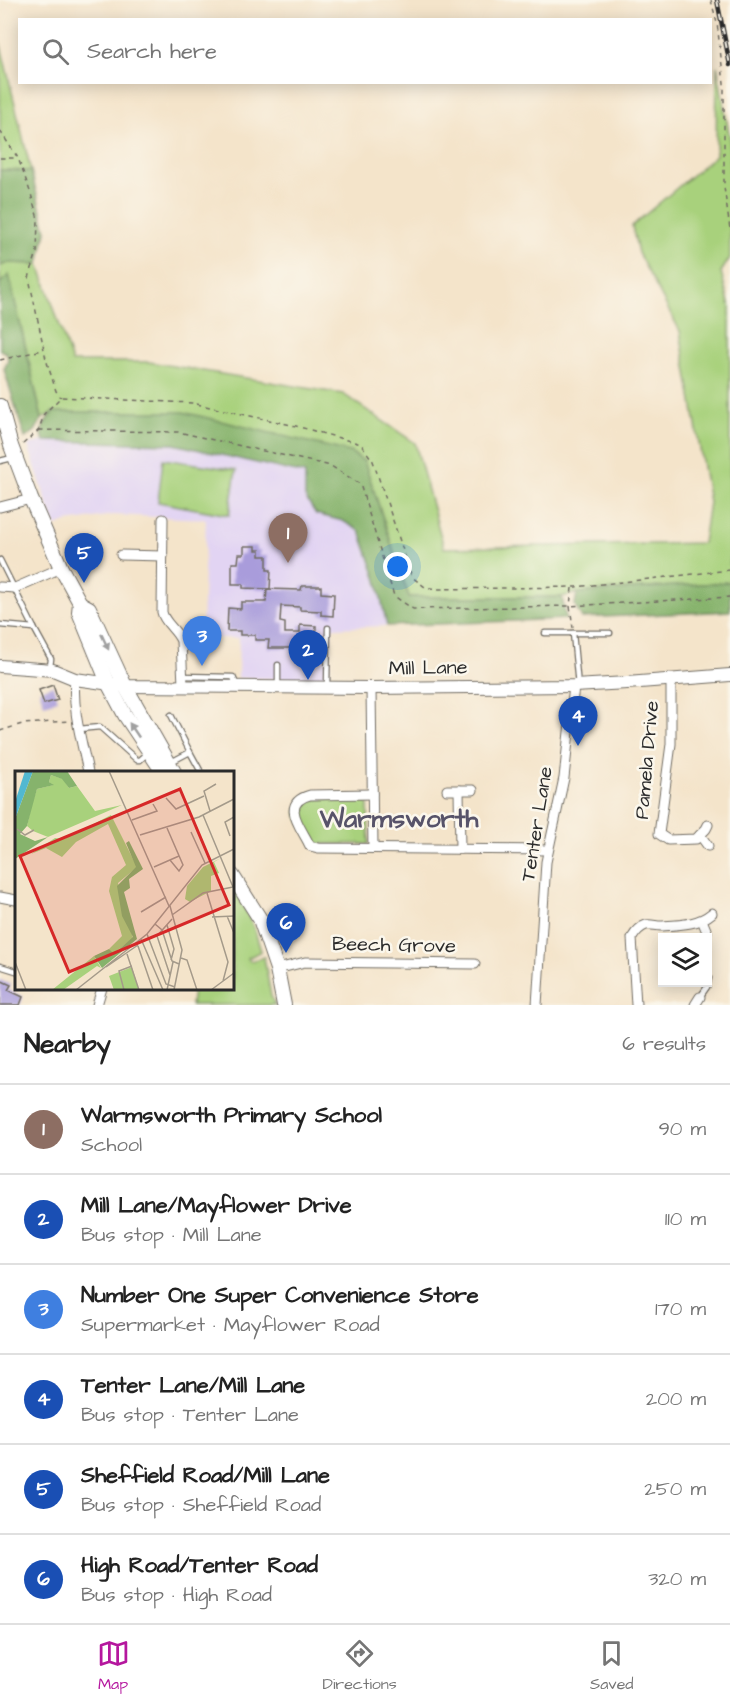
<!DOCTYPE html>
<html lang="en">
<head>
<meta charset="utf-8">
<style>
  body { margin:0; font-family:"Architects Daughter",sans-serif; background:#f6f6f6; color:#222 }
  .controls { position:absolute; right:18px; bottom:18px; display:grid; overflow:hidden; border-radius:0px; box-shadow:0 3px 15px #0003 }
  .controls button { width:54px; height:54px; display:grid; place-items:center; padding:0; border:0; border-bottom:2px solid #e0e0e0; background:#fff; color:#222; font:30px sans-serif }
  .you { position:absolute; left:398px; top:567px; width:21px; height:21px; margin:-15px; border:4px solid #fff; border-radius:50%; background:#1a73e8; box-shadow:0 0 0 9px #1a73e833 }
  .badge { display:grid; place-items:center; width:39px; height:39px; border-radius:50%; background:#b5179e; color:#fff; font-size:20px; font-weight:700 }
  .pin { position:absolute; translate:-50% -50px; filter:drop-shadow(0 2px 3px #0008) }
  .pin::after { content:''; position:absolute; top:32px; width:21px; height:18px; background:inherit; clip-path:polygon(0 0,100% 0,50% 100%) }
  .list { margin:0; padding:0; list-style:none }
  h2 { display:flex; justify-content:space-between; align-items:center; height:78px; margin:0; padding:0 24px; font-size:26px }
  h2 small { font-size:20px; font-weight:400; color:#767676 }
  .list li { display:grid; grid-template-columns:39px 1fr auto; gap:18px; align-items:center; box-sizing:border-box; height:90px; padding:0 24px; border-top:2px solid #e0e0e0 }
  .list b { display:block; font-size:22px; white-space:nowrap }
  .list p { margin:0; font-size:20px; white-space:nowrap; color:#767676 }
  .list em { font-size:20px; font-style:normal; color:#767676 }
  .icon { flex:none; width:33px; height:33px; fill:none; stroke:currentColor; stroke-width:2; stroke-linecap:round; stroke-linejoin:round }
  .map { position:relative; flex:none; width:730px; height:1005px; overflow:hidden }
  .search { position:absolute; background:#fff; box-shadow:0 3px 15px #0003; left:18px; right:18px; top:18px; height:66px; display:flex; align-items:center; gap:15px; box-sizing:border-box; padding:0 21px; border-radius:0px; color:#767676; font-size:22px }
  .sheet { height:618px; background:#fff }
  nav { display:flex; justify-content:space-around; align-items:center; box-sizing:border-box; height:84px; border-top:2px solid #e0e0e0; background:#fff; font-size:16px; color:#767676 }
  nav a { display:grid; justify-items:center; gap:3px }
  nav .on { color:#b5179e }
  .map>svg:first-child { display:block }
  .built { fill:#e2d4f3 }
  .green { fill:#a8d17c; stroke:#6a7e54; stroke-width:1.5 }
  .forest { fill:#86b36c; stroke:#586f4c; stroke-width:1.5 }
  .building { fill:#a99cdb }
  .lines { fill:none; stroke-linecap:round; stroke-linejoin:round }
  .lane-casing { stroke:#716c63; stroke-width:7 }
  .street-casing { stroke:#716c63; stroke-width:11 }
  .secondary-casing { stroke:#716c63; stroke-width:14 }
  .primary-casing { stroke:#716c63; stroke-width:16 }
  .path { stroke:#716c63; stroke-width:1.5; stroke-dasharray:4.5 4.5; stroke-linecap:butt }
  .lane { stroke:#fff; stroke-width:4.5 }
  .street { stroke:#fff; stroke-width:9 }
  .secondary { stroke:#fff; stroke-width:12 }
  .primary { stroke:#fff; stroke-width:14 }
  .rail-casing { stroke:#2b2b2b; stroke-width:4.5 }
  .rail { stroke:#fbf7ec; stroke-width:2; stroke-dasharray:7; stroke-linecap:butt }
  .oneway { fill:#a0a0a0 }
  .labels { text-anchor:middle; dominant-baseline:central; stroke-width:5; stroke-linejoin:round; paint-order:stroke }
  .street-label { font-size:20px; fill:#2b2b2b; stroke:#fbf7ec }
  .district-label { font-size:26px; font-weight:bold; fill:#575369; stroke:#fbf7ec }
  .inset-road { fill:none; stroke:#a49a8a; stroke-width:1.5 }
  .view { fill:#d62828; fill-opacity:0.15; stroke:#d62828; stroke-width:3 }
  .inset-edge { fill:none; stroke:#2b2b2b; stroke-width:3 }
</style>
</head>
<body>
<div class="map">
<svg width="730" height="1005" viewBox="0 0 730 1005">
  <rect width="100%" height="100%" fill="#fbf7ec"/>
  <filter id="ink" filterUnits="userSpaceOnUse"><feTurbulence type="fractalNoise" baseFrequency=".0167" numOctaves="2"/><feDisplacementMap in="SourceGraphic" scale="12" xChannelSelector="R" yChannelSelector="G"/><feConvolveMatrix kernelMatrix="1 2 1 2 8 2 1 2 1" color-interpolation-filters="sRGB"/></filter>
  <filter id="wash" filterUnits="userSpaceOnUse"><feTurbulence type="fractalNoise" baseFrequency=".008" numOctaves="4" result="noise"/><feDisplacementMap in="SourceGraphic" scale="24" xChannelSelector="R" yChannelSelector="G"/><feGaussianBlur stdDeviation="1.35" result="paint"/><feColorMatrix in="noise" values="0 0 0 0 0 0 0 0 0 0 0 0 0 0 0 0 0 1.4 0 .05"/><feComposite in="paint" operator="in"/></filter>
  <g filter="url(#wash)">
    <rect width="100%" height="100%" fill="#f4e4ca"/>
    <path class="built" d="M44 441 174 444 306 474 305 497 316 513 343 521 360 531 377 580 387 626 332 628 329 680 238 678 239 638H210V627H202L206 519 113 515 67 522 56 526 52 518 28 445Z"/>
    <g class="green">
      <path d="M0 42 31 171 0 170Z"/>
      <path d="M717 66 730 139V258L721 272 730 307V582L577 593 562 597H409L364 461 53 412 42 419 9 276 0 283V266L8 263 39 264 72 362H149L343 394 415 443 444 548 703 543 709 502 680 331 638 253 632 226 716 155Z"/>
      <path d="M163 459 236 470 229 515 158 502Z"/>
      <path d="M359 797 365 800 368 804 369 844H318L311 841 297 815 298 805 305 799Z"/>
      <path d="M233 884 254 928 261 951 248 958 250 961 264 957 271 996 275 1005H191L193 989 232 988Z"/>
    </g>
    <g class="forest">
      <path d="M0 170 31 171 46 231 39 264 8 263 0 266Z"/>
      <path d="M9 275 42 419 35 431 25 438 4 369 8 361 7 353 0 350V283Z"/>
      <path d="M53 412H183L350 452 364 461 409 597H562L566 619 387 626 377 580 360 531 343 521 316 514 305 497V474L174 444 44 441C39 429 45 422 53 412Z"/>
      <path d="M730 582V611L582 618 575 605 577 593Z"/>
    </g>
    <g id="blocks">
      <g class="building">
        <path d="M244 546H256V550H260V556H267V570H271L270 589 243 588V584H232V563H238L239 554H244Z"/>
        <path d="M302 586H321V593L334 594 333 616 321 615V611L300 610V607L281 606 280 622 285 623V633H300V625L316 626 315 653H318V662L302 661 303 648H268L269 640H255V635H240V631H227L228 608 241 609V602H266L267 589 301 590Z"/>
        <path d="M53 685 58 700 44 704 39 690Z"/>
        <path d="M0 980 11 985 8 990 23 997 20 1005H0Z"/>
      </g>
    </g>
  </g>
  <g filter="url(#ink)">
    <use href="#blocks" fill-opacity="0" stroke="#716c63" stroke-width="1.5"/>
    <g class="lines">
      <g class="lane-casing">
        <g id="lane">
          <path d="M0 461 12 458"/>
          <path d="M0 560 34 628 51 659 50 667"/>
          <path d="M0 625 34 628"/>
          <path d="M545 633H610"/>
          <path d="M573 633 578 686"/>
          <path d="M182 676 233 677 237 686"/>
          <path d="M278 687V665"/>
          <path d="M327 687 328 628"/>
          <path d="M171 715 190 752"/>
          <path d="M79 729 100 727 137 760H140L147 754"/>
          <path d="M171 762 190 752 201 772"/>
          <path d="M0 966 16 971"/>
          <path d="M700 997 707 987 709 978"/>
        </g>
      </g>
      <g class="street-casing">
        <g id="street">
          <path d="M0 507 31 499"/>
          <path d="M163 519 162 612C164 623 177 630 181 641L183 685"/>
          <path d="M121 555 163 556"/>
          <path d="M0 587 15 588 61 568"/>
          <path d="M75 679C72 710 82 742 88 772"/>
          <path d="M671 680V744L659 834 668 840 696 839 706 829 708 825"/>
          <path d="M371 688 373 848"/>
          <path d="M447 790H473"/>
          <path d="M459 790 460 849"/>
          <path d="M372 794 310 795C281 803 299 825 308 842L310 846 318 848 548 850"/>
          <path d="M700 835 708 846"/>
          <path d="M0 897 16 900"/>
          <path d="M702 920 707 932"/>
          <path d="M277 969 305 962 475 964"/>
          <path d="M97 1005 102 988"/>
          <path d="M537 1005 546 862 564 778 574 686"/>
          <path d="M636 1005 632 938C635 933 640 927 646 925 651 924 656 926 661 926 679 925 698 925 712 913"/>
          <path d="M695 1005 700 997"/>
        </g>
      </g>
      <g class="secondary-casing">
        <path id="secondary" d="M0 666 53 670 75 679 125 686 371 688 574 686 627 683 730 675"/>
      </g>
      <g class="primary-casing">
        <g id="primary">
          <path d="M0 406 11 446 31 499 61 568 80 603 89 608 125 686 174 772"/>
          <path d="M80 603 79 612 109 685 125 715 163 772"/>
          <path d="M232 875 260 919 277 969 284 1005"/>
        </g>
      </g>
      <g class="path">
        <path d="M711 0 717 23 724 83V187L730 229"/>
        <path d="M0 131 18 158 31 194 38 219 37 252 29 278 46 359 56 391 61 397"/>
        <path d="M0 158H17"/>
        <path d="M0 360 43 350"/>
        <path d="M39 430 178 432 331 466 360 484 394 596 413 609 570 606 730 597"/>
        <path d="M23 444 39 430 44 414 61 397 192 403 296 426 361 444 373 461 412 577 425 587 437 589 576 587 730 570"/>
        <path d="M572 588 570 606 573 628"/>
        <path d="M0 731 22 724 70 721"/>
      </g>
      <use href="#lane" class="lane"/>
      <use href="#street" class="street"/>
      <use href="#secondary" class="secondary"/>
      <use href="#primary" class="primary"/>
      <g class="rail-casing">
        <path id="rail" d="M717 0 730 65"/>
      </g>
      <use href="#rail" class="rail"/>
    </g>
    <defs><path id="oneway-solid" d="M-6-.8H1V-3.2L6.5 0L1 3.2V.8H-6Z" transform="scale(1.5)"/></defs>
    <g class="oneway">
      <use href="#oneway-solid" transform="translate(105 642) rotate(65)"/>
      <use href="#oneway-solid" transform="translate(134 730) rotate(-124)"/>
    </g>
  </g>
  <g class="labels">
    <g class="street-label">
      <text transform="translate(428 668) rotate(-1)">Mill Lane</text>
      <text transform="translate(647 760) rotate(-85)">Pamela Drive</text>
      <text transform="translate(537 824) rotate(-81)">Tenter Lane</text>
      <text transform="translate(394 945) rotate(1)">Beech Grove</text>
    </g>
    <g class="district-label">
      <text x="399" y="819">Warmsworth</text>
    </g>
  </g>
  <g transform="translate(15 771)">
    <rect width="219" height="219" fill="#f4e4ca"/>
    <path d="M36 4 48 8 54 17 62 15 80 40 107 34 33 66 18 60 12 55 17 33 22 18 38 14 34 11ZM96 44 122 96 103 112 118 167 97 184 94 178 107 165 94 120 97 106 111 94 93 53 61 71 47 86 31 77 16 83 40 67 49 68ZM206 87 199 91 204 102 196 105V120L175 131 170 128 172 115 188 96ZM79 185 86 197 82 195 48 219H37ZM117 196 124 219H99L94 205Z" fill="#a8d17c"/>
    <path d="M18 0H52L62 15 54 17 47 8 36 4 34 11 39 14 22 18 12 55 5 63 20 70 33 66 0 88V48ZM114 70 128 98 114 108 115 117 109 121 122 168 87 197 79 185 94 178 99 183 118 166 107 145 102 115 121 96 111 72Z" fill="#86b36c"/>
    <path d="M10 0H18L0 48V31Z" fill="#52b8d0"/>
    <path class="inset-road" d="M94 0 154 135M151 27 161 38 189 25M195 40 189 20 201 13M188 44 218 116M117 49 142 40 138 33M152 57 168 94 164 100 155 89M2 58 10 64 19 59M176 61 190 92M125 64 184 46 219 28M215 65 210 51 219 46M139 96 164 85M192 122 213 191 208 210M155 135 167 179 159 219M126 141 151 126M157 144 188 122 218 116M212 145 219 162M197 146 219 145M140 153 147 159 157 190 164 193M152 154 159 178 156 189M132 163 151 213 160 216M126 168 148 219M123 175 138 219M112 183 124 219M166 187 172 189 182 219M0 191 11 219M91 196 123 174M155 204 142 165 157 148M61 219 132 163 187 94 219 78M109 219 104 200 117 195M152 219 158 191M196 219 219 202"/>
    <path class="view" d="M165 18 214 134 54 201 5 85Z"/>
    <rect width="219" height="219" class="inset-edge"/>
  </g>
</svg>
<div class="controls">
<button><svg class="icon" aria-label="layers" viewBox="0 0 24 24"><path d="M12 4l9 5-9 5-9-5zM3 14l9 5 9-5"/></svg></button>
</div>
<div class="you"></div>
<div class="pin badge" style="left:288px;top:563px;background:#8d6e63">1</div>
<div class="pin badge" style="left:308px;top:680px;background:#1a4fb4">2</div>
<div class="pin badge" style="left:202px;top:666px;background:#3f7fe0">3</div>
<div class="pin badge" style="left:578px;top:746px;background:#1a4fb4">4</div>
<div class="pin badge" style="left:84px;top:583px;background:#1a4fb4">5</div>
<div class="pin badge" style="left:286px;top:953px;background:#1a4fb4">6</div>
<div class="search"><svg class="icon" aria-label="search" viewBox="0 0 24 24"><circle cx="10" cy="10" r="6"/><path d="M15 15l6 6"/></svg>Search here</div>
</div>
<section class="sheet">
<h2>Nearby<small>6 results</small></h2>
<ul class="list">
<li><span class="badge" style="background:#8d6e63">1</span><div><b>Warmsworth Primary School</b><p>School</p></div><em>90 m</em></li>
<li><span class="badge" style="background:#1a4fb4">2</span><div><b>Mill Lane/Mayflower Drive</b><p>Bus stop · Mill Lane</p></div><em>110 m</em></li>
<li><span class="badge" style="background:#3f7fe0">3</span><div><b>Number One Super Convenience Store</b><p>Supermarket · Mayflower Road</p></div><em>170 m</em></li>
<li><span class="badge" style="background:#1a4fb4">4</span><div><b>Tenter Lane/Mill Lane</b><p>Bus stop · Tenter Lane</p></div><em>200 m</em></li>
<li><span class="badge" style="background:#1a4fb4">5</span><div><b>Sheffield Road/Mill Lane</b><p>Bus stop · Sheffield Road</p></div><em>250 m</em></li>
<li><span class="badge" style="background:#1a4fb4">6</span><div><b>High Road/Tenter Road</b><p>Bus stop · High Road</p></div><em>320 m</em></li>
</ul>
</section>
<nav>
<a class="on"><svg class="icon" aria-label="map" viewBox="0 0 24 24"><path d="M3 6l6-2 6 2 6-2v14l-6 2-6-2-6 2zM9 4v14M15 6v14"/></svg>Map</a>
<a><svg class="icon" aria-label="directions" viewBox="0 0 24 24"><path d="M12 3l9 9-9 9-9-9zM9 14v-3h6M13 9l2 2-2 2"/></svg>Directions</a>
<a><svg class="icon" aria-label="saved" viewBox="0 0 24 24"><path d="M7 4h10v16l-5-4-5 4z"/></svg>Saved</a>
</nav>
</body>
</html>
